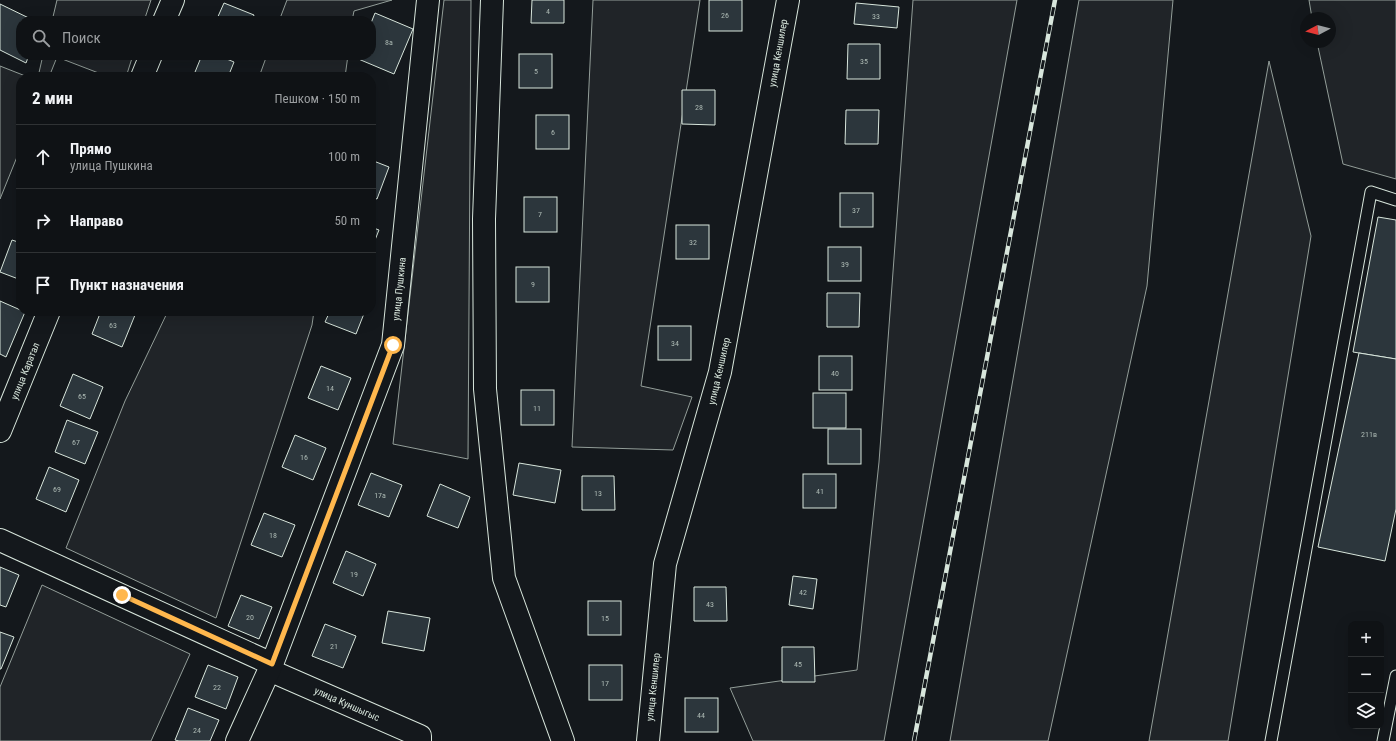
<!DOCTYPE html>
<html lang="ru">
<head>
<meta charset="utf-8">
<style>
  body { margin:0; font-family:"Roboto Condensed",sans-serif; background:#1d2022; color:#f1f3f6 }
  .controls { position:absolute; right:12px; bottom:12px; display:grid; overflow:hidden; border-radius:8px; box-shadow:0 4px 16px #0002 }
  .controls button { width:36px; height:36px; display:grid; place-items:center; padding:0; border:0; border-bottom:1px solid #2f3234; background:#0f1215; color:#f1f3f6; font:20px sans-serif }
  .compass { position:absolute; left:1300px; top:12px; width:36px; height:36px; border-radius:50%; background:#0f1215; box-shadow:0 4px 16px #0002; rotate:263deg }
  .stop { position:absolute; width:12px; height:12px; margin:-9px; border:3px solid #ffb74d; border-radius:50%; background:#fff }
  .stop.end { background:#ffb74d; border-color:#fff; box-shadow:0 1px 4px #0008 }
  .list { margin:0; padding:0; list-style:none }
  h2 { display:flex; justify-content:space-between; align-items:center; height:52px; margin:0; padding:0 16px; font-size:17px }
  h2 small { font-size:13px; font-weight:400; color:#9b9ea0 }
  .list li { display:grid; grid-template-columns:26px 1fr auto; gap:12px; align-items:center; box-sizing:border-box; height:64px; padding:0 16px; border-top:1px solid #2f3234 }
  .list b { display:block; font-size:15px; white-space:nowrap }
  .list p { margin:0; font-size:13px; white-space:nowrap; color:#9b9ea0 }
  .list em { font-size:13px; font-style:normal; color:#9b9ea0 }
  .icon { flex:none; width:22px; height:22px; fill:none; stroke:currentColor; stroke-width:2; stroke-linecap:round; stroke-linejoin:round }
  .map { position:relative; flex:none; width:1396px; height:741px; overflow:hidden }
  .search { position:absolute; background:#0f1215; box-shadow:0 4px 16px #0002; left:16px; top:16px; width:360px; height:44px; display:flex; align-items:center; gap:10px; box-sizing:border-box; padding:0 14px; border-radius:16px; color:#9b9ea0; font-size:15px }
  .panel { position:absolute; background:#0f1215; box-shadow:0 4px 16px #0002; left:16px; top:72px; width:360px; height:244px; border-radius:16px }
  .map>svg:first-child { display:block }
  .green { fill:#202428; stroke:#939e99 }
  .building { fill:#2c363c; stroke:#d8e6dc }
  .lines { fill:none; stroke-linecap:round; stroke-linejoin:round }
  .service-casing { stroke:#d8e6dc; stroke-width:13 }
  .minor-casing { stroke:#d8e6dc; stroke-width:24 }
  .service { stroke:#14181c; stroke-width:11 }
  .minor { stroke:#14181c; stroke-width:22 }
  .rail-casing { stroke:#d8e6dc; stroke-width:4.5 }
  .rail { stroke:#14181c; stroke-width:3; stroke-dasharray:9; stroke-linecap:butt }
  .route { stroke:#ffb74d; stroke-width:5 }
  .labels { text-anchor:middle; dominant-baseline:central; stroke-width:3; stroke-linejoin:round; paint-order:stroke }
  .number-label { font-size:8px; fill:#adbab4 }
  .street-label { font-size:10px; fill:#d8e6dc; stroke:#14181c }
</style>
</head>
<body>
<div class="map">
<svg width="1396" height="741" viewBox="0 0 1396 741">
  <rect width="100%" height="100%" fill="#14181c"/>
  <g class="green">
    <path d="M57 0H151L144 21H52Z"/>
    <path d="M287 0H392L354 11 352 21H279Z"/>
    <path d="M444 0H471L468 459 393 444Z"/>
    <path d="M593 0H700L641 386 692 397 673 450 572 447Z"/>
    <path d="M913 0H1017L884 741H753L730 688 857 670 879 462Z"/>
    <path d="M1079 0H1173L1147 286 1048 741H950Z"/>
    <path d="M1309 0H1396V179L1343 164 1317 42H1330V18H1312Z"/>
    <path d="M43 55H133L126 77H109L57 57 49 77H38Z"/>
    <path d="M267 55H348L345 77H259Z"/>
    <path d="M1269 61 1311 236 1228 741H1149Z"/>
    <path d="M0 66 28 77H21V147L0 199Z"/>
    <path d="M168 311H314L312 325 216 618 66 548 125 401Z"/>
    <path d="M42 585 190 654 151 741H0V687Z"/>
  </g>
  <g class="building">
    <path d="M532 0H564V23H531Z"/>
    <rect x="709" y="0" width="33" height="31"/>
    <path d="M224 3 254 15 252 21H216Z"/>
    <path d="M856 3 899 7 897 28 854 24Z"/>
    <path d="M0 4 35 21H21V55H29L26 63 0 50Z"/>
    <path d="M375 13 413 29 394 74 356 58 358 55H371V23Z"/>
    <path d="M848 44H880V79H847Z"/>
    <rect x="519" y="54" width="33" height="34"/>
    <path d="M202 55H217L234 62 228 77H193Z"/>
    <path d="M682 90H715V125L682 124Z"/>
    <path d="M846 110H879L878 144H845Z"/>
    <rect x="536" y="115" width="33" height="34"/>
    <path d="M371 160 389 167 377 199 371 197Z"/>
    <rect x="840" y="193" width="33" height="34"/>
    <rect x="524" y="197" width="33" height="35"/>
    <path d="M1378 217 1396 220V359L1353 352Z"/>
    <rect x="676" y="225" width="33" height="34"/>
    <path d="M371 227 379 230 371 250Z"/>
    <path d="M12 240 21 243V280L0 272Z"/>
    <rect x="828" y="247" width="33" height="34"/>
    <rect x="516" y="267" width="33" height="35"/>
    <path d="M827 293H860L859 327H827Z"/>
    <path d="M0 301 25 312 6 357 0 354Z"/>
    <path d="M101 311H125L135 315 122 347 92 334Z"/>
    <path d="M330 311H365L356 334 325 322Z"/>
    <rect x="658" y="326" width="33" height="34"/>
    <path d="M1359 353 1396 359V509L1385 561 1318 547Z"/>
    <rect x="819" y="356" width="33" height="34"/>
    <path d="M321 366 351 378 338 410 308 398Z"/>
    <path d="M73 374 103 387 90 419 60 406Z"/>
    <rect x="521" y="390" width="33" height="35"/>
    <rect x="813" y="393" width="33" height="35"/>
    <path d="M67 420 98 432 85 464 55 452Z"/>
    <rect x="828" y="429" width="33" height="35"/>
    <path d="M295 435 326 448 313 480 282 467Z"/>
    <path d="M519 463 561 470 555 503 513 495Z"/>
    <path d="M49 467 79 480 66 512 36 499Z"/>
    <path d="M371 473 402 485 389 517 358 505Z"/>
    <rect x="803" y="474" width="33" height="34"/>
    <path d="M582 476H614L615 510H582Z"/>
    <path d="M440 484 470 497 458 528 427 516Z"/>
    <path d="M264 513 295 525 282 557 251 545Z"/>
    <path d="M346 551 376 564 363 596 333 583Z"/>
    <path d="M0 567 19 575 6 607 0 605Z"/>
    <path d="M793 576 817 579 813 609 789 605Z"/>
    <path d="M694 587H726L727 621H694Z"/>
    <path d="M241 595 272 607 259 639 228 626Z"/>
    <rect x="588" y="601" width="33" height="34"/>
    <path d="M388 611 430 618 424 651 382 643Z"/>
    <path d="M325 624 356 636 343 668 312 656Z"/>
    <path d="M0 632 14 637 1 669H0Z"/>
    <path d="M782 647H814L815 682H782Z"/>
    <path d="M208 665 238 677 226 709 195 697Z"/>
    <rect x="589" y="665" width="33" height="35"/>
    <rect x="685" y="698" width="33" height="34"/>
    <path d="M188 708 219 720 210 741H179L175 740Z"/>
  </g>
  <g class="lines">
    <g class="service-casing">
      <g id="service">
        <path d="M1271 741 1371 192 1396 200"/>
        <path d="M1383 741 1396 676"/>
      </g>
    </g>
    <g class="minor-casing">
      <g id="minor">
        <path d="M492 0 484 219 485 389 504 578 563 741"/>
        <path d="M164 21 173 0"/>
        <path d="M142 77 151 55"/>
        <path d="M0 431 49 311"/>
        <path d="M0 540 272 664"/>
        <path d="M269 670 420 736V741"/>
        <path d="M237 741 272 664 393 345 428 0"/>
        <path d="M648 741 665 564 720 372 788 0"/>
      </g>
    </g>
    <use href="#service" class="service"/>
    <use href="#minor" class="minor"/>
    <g class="rail-casing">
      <path id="rail" d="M914 741 1055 0"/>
    </g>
    <use href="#rail" class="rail"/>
  </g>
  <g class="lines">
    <path class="route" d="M122 595 272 664 393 345"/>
  </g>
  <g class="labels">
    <g class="number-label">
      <text x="548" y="11">4</text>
      <text x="725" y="15">26</text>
      <text x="876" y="16">33</text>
      <text x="389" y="42">8а</text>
      <text x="864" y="61">35</text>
      <text x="536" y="71">5</text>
      <text x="699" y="107">28</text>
      <text x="553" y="132">6</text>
      <text x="856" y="210">37</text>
      <text x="540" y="214">7</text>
      <text x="693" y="242">32</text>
      <text x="845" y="264">39</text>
      <text x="533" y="284">9</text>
      <text x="113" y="325">63</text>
      <text x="675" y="343">34</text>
      <text x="835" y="373">40</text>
      <text x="330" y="388">14</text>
      <text x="82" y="396">65</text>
      <text x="537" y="408">11</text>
      <text x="1369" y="434">211в</text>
      <text x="76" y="442">67</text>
      <text x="304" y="457">16</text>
      <text x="57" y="489">69</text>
      <text x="820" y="491">41</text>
      <text x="598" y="493">13</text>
      <text x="380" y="495">17а</text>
      <text x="273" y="535">18</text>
      <text x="354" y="574">19</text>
      <text x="803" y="592">42</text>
      <text x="710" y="604">43</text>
      <text x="250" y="617">20</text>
      <text x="605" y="618">15</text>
      <text x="334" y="646">21</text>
      <text x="798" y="664">45</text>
      <text x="605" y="683">17</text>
      <text x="217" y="687">22</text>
      <text x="701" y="715">44</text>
      <text x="197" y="730">24</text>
    </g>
    <g class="street-label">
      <text transform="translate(778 53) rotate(-80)">улица Кеншилер</text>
      <text transform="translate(399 289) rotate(-84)">улица Пушкина</text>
      <text transform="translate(25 371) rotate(-68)">улица Каратал</text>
      <text transform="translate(719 371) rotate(-77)">улица Кеншилер</text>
      <text transform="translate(653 687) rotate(-84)">улица Кеншилер</text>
      <text transform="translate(347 704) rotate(24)">улица Куншыгыс</text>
    </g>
  </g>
</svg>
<div class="controls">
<button>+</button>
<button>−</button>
<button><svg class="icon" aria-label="layers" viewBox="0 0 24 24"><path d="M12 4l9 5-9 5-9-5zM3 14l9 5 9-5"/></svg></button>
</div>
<svg class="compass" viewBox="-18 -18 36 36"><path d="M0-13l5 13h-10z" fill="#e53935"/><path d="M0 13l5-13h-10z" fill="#9b9ea0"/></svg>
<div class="stop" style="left:393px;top:345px"></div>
<div class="stop end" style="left:122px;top:595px"></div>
<div class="search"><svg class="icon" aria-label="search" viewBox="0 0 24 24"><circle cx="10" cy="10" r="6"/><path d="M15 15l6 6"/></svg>Поиск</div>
<section class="panel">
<h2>2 мин<small>Пешком · 150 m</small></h2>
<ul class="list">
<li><svg class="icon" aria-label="ahead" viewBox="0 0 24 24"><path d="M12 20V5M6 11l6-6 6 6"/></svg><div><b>Прямо</b><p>улица Пушкина</p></div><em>100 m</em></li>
<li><svg class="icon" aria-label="right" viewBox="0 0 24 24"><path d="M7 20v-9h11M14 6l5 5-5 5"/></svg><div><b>Направо</b></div><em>50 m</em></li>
<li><svg class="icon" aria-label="arrive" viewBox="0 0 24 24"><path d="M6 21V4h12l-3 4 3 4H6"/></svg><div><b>Пункт назначения</b></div></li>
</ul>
</section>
</div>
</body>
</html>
